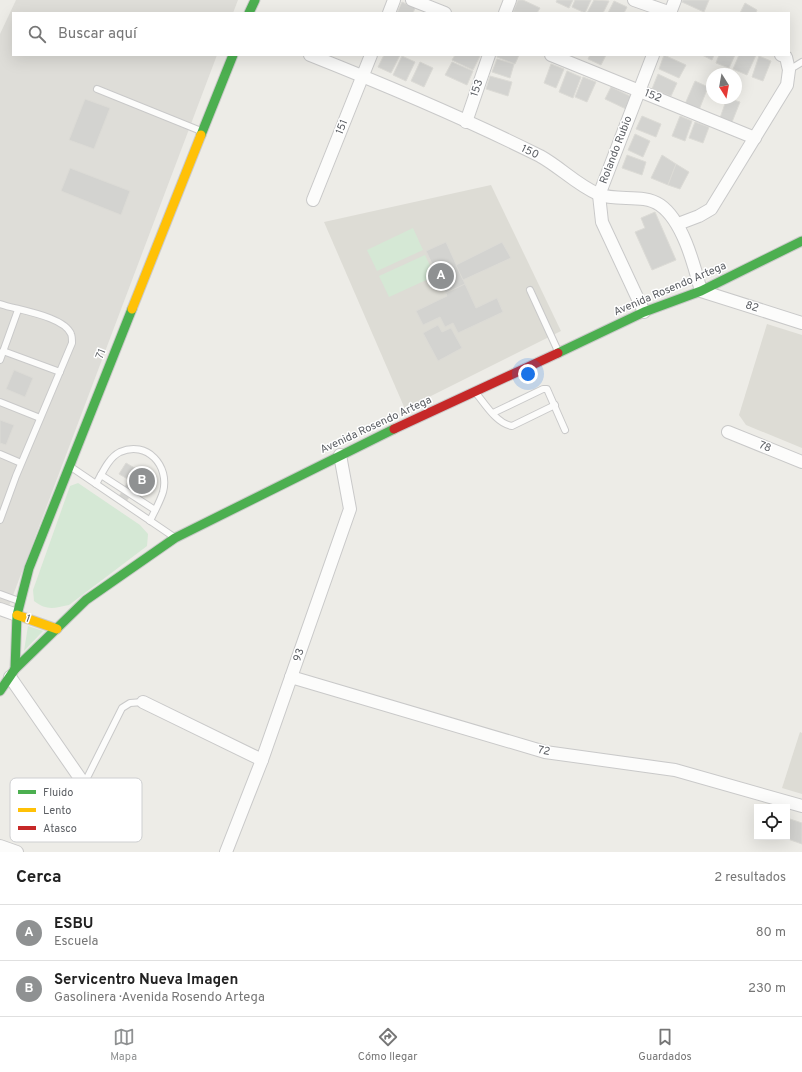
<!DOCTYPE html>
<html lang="es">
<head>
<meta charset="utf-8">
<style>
  body { margin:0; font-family:Overpass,sans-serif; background:#f2f2f2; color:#222 }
  .controls { position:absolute; right:12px; bottom:12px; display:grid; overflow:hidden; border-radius:0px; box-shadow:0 4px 16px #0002 }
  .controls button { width:36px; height:36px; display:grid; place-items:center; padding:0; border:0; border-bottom:1px solid #e0e0e0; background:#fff; color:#222; font:20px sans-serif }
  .compass { position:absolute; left:706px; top:68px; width:36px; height:36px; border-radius:50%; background:#fff; box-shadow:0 4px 16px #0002; rotate:169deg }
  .you { position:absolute; left:528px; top:374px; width:14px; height:14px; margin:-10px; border:3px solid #fff; border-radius:50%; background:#1a73e8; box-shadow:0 0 0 6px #1a73e833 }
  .badge { display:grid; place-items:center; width:26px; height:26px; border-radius:50%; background:#8f9192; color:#fff; font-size:13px; font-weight:700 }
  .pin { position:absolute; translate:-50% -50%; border:2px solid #fff; box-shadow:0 1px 4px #0006 }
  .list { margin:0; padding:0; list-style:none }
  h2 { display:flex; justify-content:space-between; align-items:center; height:52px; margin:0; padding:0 16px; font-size:17px }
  h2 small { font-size:13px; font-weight:400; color:#767676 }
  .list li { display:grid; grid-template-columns:26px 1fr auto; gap:12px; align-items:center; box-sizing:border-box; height:56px; padding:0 16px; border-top:1px solid #e0e0e0 }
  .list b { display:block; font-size:15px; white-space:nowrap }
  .list p { margin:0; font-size:13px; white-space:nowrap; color:#767676 }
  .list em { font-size:13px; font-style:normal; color:#767676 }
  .icon { flex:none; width:22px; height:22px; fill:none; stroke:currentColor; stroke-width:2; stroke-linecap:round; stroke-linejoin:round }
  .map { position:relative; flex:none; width:802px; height:852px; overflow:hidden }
  .search { position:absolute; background:#fff; box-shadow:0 4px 16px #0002; left:12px; right:12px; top:12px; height:44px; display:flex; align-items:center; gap:10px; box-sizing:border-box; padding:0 14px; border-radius:0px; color:#767676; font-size:15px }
  .sheet { height:164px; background:#fff }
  nav { display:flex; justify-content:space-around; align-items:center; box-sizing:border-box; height:56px; border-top:1px solid #e0e0e0; background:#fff; font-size:11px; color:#767676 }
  nav a { display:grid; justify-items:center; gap:2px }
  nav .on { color:#8f9192 }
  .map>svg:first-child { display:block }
  .industrial { fill:#deddd8 }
  .education { fill:#dddcd5 }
  .green { fill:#d5e8d5 }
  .building { fill:#d3d3d0; stroke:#dcdbd6 }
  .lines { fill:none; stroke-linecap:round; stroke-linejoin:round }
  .lane-casing { stroke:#c9c9c9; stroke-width:8 }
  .street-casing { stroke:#c9c9c9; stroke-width:14 }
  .fast-casing { stroke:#cbcaca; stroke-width:11 }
  .slow-casing { stroke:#cbcaca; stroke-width:11 }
  .jam-casing { stroke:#cbcaca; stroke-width:11 }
  .lane { stroke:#fcfcfb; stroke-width:6 }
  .street { stroke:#fcfcfb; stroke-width:12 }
  .fast { stroke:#4caf50; stroke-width:9 }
  .slow { stroke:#ffc107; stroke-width:9 }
  .jam { stroke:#c62828; stroke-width:9 }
  .labels { text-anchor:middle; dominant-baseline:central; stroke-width:3; stroke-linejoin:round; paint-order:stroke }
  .street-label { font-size:11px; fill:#5d6065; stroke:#fff }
  .key { fill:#fff; stroke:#cecfd1; stroke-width:1 }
  .key-label { font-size:11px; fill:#5d6065 }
</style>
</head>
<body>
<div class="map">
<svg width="802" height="852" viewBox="0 0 802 852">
  <rect width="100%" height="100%" fill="#edece7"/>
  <path class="industrial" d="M16 0H238L233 13H13V55H217L9 606 0 603V34Z"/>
  <g class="education">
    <path d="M491 185 561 331 405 409 324 222Z"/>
    <path d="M767 324 802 335V448L746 425 739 415Z"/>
    <path d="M800 732 802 733V794L782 788Z"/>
  </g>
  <g class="green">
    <path d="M413 228 423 250 377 271 367 250Z"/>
    <path d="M425 255 435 276 389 297 379 276Z"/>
    <path d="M78 483 140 525 148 534 147 546 69 605C54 608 47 611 34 601L33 590 70 486Z"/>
    <path d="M28 626 43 631 24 651Z"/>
  </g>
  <g class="building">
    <path d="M518 0H523L540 8 537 13 513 12Z"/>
    <path d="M557 0H573L569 8 556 2Z"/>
    <path d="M575 0H591L585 13 572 7Z"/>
    <path d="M594 0 609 1 603 13H587Z"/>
    <path d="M683 0H709L704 12 682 2Z"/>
    <path d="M614 1 627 7 624 13H608Z"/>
    <path d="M402 2 415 8 413 13H397Z"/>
    <path d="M745 3 757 10 756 13H740Z"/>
    <path d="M384 55H400L391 73 378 67Z"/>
    <path d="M455 55H476L480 56 473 70 452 60Z"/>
    <path d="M497 55H519L515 64 497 57Z"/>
    <path d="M590 55H606L601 65 588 59Z"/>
    <path d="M664 55 686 65 679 78 659 69Z"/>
    <path d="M702 55H714L712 60Z"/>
    <path d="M719 55H735L729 68 716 63Z"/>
    <path d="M739 55H756L747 75 733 69Z"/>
    <path d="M402 56 415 62 406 81 393 75Z"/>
    <path d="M759 56 771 61 763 81 752 77Z"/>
    <path d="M497 59 514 64 510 78 492 72Z"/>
    <path d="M420 62 433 68 424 87 411 81Z"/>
    <path d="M452 62 473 71 467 85 445 75Z"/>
    <path d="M551 64 564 69 556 88 544 83Z"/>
    <path d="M567 71 581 77 573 98 559 92Z"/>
    <path d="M658 74 677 83 671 96 652 89Z"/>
    <path d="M490 76 512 82 508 96 486 89Z"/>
    <path d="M583 77 596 82 587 102 575 97Z"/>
    <path d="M695 81 708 87 699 110 685 104Z"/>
    <path d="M611 87 632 97 626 109 605 99Z"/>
    <path d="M727 98 740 102 732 122 720 118Z"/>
    <path d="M85 99 110 108 94 149 69 140Z"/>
    <path d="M642 116 661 124 656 137 636 129Z"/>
    <path d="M680 116 692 121 685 141 672 136Z"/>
    <path d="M695 122 709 127 703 143 689 138Z"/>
    <path d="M635 134 650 141 643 157 628 150Z"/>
    <path d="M627 155 646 162 642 175 622 168Z"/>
    <path d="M662 155 676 164 668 185 651 178Z"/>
    <path d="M676 164 689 172 680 189 668 185Z"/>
    <path d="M70 168 130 191 121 215 61 191Z"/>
    <path d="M655 212 676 260 652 270 635 232 645 228 641 218Z"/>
    <path d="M446 242 465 284 446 293 426 251Z"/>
    <path d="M502 242 511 258 463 280 456 265Z"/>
    <path d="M465 284 476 308 497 298 503 312 458 333 453 323 445 327 440 317 423 325 416 311 447 296 446 293Z"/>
    <path d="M438 325 442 332 451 328 462 348 438 361 423 333Z"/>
    <path d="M14 370 33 378 25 397 6 389Z"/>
    <path d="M0 420 14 425 6 445 0 443Z"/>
    <path d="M126 463 145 474 138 485 119 474Z"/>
    <path d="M129 480 137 485 126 502 118 498Z"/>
    <path d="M787 818 802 823V844L782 837H787Z"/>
  </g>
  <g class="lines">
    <g class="lane-casing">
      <g id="lane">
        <path d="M789 70 802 62"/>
        <path d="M97 89 201 131"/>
        <path d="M530 290 558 351"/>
        <path d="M0 304C17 310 64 316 71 334 72 336 72 340 72 343L16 476 0 520"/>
        <path d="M3 351 60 372"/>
        <path d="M0 360 18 310"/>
        <path d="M476 393C485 404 497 424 512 426L555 405"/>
        <path d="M0 402 40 418"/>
        <path d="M493 413 543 389H547L565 430"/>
        <path d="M0 454 21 463"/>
        <path d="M71 467 174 537"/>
        <path d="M101 475 155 510"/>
        <path d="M96 484C102 474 108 458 120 452 147 440 170 466 163 492 160 502 154 512 150 521"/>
        <path d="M0 594 19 601"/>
        <path d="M84 784 122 708 130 703 143 702"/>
      </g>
    </g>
    <g class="street-casing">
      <g id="street">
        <path d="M412 0 445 13"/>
        <path d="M634 0 671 13"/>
        <path d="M389 13 394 0"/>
        <path d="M505 13 510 0"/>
        <path d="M670 13 675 0"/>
        <path d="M310 55C388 86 466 119 540 156 560 167 577 185 598 194 617 202 643 193 660 205 683 221 694 265 701 291L802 323"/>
        <path d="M551 55 755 138"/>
        <path d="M466 122 489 55"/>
        <path d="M313 200 371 55"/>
        <path d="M678 224 699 216 711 209 787 85 789 70 786 57 781 55"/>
        <path d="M644 312 602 222 599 195 653 55"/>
        <path d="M728 432 802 462"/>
        <path d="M0 609 17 615"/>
        <path d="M10 677 111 823"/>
        <path d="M291 677 545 752 675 770 802 806"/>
        <path d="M143 702 262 760"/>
        <path d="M0 846 17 852"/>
        <path d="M226 852 262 760 350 509 340 455"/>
      </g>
    </g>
    <g class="fast-casing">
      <g id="fast">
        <path d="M249 13 255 0"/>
        <path d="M201 135 233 55"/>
        <path d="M558 353 644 312 701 291 802 241"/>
        <path d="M15 669 17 615 29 568 132 309"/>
        <path d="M0 691 15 669 86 600 175 538 394 429"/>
      </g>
    </g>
    <g class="slow-casing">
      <g id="slow">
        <path d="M132 309 201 135"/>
        <path d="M17 615 57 629"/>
      </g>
    </g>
    <g class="jam-casing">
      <path id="jam" d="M394 429 558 353"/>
    </g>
    <use href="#lane" class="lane"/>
    <use href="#street" class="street"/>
    <use href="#fast" class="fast"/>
    <use href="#slow" class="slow"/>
    <use href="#jam" class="jam"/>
  </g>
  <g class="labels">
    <g class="street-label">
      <text transform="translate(477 88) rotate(-71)">153</text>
      <text transform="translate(653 96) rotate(22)">152</text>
      <text transform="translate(342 127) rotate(-68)">151</text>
      <text transform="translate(616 150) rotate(-69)">Rolando Rubio</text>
      <text transform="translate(530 152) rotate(26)">150</text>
      <text transform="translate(670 289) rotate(-23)">Avenida Rosendo Artega</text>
      <text transform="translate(752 307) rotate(18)">82</text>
      <text transform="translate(101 354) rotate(-68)">71</text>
      <text transform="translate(376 425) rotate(-25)">Avenida Rosendo Artega</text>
      <text transform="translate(765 447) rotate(22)">78</text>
      <text transform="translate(28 619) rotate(20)">1</text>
      <text transform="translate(299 655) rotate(-71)">93</text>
      <text transform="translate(544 751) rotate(12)">72</text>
    </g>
  </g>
  <rect x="10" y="778" width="132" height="64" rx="6" class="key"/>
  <rect x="18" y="790" width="18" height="4" fill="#4caf50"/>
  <rect x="18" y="808" width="18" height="4" fill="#ffc107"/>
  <rect x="18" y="826" width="18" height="4" fill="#c62828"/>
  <g class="key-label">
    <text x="43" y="796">Fluido</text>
    <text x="43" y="814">Lento</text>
    <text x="43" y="832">Atasco</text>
  </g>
</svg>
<div class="controls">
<button><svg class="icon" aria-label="locate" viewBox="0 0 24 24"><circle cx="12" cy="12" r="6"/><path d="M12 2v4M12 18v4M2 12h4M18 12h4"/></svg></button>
</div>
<svg class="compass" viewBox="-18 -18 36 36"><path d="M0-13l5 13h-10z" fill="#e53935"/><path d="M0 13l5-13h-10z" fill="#767676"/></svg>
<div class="you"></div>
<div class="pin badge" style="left:441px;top:276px">A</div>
<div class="pin badge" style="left:142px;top:481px">B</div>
<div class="search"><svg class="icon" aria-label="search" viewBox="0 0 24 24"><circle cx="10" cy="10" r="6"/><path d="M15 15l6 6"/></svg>Buscar aquí</div>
</div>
<section class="sheet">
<h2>Cerca<small>2 resultados</small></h2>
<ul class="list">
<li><span class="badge">A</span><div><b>ESBU</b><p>Escuela</p></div><em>80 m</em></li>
<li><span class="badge">B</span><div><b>Servicentro Nueva Imagen</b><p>Gasolinera · Avenida Rosendo Artega</p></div><em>230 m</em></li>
</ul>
</section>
<nav>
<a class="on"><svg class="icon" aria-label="map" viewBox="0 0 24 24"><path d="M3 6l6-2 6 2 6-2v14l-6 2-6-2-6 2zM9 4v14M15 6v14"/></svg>Mapa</a>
<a><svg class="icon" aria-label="directions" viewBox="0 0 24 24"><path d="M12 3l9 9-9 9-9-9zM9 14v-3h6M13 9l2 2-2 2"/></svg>Cómo llegar</a>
<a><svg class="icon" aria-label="saved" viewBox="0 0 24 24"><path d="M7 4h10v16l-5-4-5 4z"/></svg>Guardados</a>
</nav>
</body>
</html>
